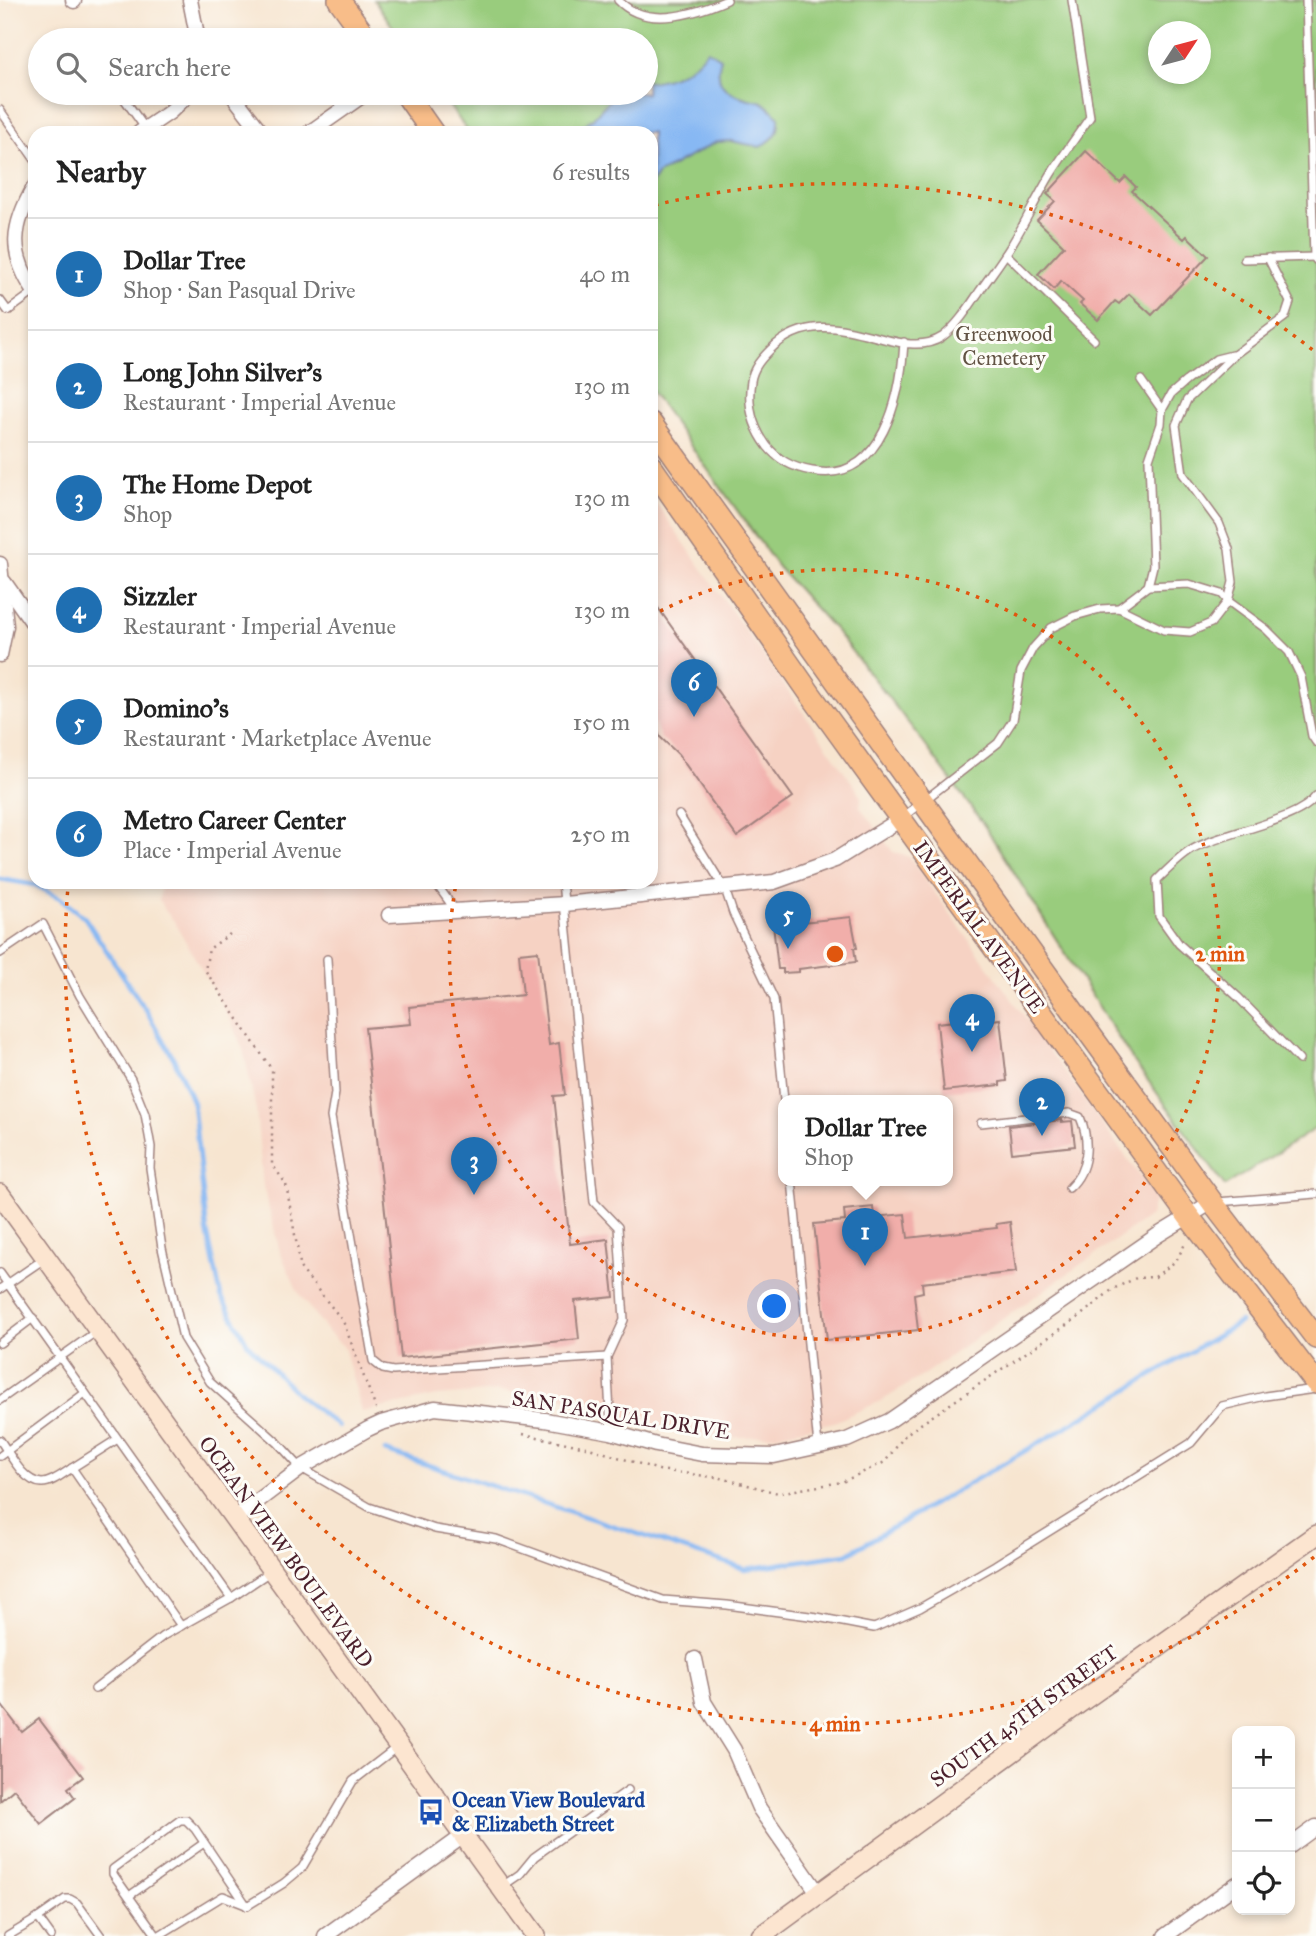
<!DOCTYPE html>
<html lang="en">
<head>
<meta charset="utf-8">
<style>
  body { margin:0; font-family:"IM FELL Great Primer",serif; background:#f6f6f6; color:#222 }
  .controls { position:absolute; right:21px; bottom:21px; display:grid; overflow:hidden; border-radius:14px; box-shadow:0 4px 10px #0003 }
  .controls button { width:63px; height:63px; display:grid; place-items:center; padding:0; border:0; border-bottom:2px solid #e0e0e0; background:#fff; color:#222; font:35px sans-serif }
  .compass { position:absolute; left:1148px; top:21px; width:63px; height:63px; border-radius:50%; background:#fff; box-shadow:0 4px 10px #0003; rotate:54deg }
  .you { position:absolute; left:775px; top:1307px; width:24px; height:24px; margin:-18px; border:5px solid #fff; border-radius:50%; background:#1a73e8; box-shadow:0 0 0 10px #1a73e833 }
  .badge { display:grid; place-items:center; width:46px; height:46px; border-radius:50%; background:#1f6fb2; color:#fff; font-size:23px; font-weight:700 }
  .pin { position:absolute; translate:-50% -58px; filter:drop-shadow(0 2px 4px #0008) }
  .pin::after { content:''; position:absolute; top:37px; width:24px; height:21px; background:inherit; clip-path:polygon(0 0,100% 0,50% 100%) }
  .popup { position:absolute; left:778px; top:1095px; width:175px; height:91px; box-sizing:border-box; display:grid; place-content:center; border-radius:14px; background:#fff; filter:drop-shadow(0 2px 5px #0005); font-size:23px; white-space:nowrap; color:#767676 }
  .popup b { font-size:26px; color:#222 }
  .popup::after { content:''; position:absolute; left:50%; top:100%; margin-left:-14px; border:14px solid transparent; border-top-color:#fff }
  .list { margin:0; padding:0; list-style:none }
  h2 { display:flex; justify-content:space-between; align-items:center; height:91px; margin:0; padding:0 28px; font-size:30px }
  h2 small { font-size:23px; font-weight:400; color:#767676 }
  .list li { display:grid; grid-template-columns:46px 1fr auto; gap:21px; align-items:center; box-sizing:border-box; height:112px; padding:0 28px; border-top:2px solid #e0e0e0 }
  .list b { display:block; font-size:26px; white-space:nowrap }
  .list p { margin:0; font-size:23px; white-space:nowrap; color:#767676 }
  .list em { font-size:23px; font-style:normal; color:#767676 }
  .icon { flex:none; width:38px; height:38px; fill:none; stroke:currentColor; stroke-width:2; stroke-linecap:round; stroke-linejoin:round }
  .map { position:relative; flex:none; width:1316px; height:1936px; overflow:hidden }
  .search { position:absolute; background:#fff; box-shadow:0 4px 10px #0003; left:28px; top:28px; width:630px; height:77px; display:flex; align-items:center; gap:18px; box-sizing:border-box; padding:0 24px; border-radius:38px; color:#767676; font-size:26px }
  .panel { position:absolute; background:#fff; box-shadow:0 4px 10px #0003; left:28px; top:126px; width:630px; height:763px; border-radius:21px }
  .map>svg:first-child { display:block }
  .built { fill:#f6d2c3; fill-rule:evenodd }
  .green { fill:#99cc7d; stroke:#727654; stroke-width:2; fill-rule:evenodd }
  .water { fill:#87b8f3; stroke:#686c8f; stroke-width:2 }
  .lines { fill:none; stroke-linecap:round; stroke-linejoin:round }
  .stream { stroke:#87b8f3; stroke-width:4.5 }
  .building { fill:#f1aeaa }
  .lane-casing { stroke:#a0827e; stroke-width:10 }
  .street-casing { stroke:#a0827e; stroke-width:17 }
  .secondary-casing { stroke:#a0827e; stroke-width:22 }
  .primary-casing { stroke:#a0827e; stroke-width:24 }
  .path { stroke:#a0827e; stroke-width:2.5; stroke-dasharray:2 5; stroke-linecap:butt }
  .lane { stroke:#fff; stroke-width:7 }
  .street { stroke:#fff; stroke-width:14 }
  .secondary { stroke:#fce5d0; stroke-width:19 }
  .primary { stroke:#f8bd89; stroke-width:21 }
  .ring { fill:none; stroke:#e0560e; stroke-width:3.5; stroke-dasharray:3.5 7 }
  .labels { text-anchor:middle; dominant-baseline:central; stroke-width:6; stroke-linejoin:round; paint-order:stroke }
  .park-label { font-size:21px; fill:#625344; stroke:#fdfcf7 }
  .street-label { font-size:21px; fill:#4a1f2b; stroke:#fdfcf7 }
  .transit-label { font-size:21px; font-weight:bold; fill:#164399; stroke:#fdfcf7; text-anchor:start }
  .centre { fill:#e0560e; stroke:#fdfcf7; stroke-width:3.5 }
  .ring-label { font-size:21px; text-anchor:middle; font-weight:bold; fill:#e0560e; stroke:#fdfcf7; stroke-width:6; stroke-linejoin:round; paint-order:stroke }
</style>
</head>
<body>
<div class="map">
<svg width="1316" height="1936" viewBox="0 0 1316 1936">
  <rect width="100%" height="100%" fill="#fdfcf7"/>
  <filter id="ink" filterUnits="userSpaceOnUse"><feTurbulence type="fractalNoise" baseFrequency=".0143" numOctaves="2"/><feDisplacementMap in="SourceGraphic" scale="14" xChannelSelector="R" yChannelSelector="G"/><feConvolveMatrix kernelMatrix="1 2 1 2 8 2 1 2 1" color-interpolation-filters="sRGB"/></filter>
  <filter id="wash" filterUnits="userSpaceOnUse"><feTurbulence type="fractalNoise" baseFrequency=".00686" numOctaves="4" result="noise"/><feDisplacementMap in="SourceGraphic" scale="28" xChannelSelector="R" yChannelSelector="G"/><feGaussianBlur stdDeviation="1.57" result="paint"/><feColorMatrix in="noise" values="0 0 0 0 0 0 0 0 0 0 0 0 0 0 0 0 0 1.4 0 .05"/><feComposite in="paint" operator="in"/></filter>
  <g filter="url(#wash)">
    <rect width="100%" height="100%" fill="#f7e5d0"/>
    <path class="built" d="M651 496 856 788 861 797 860 807 893 852 909 857 1155 1197 1150 1216 917 1379 883 1400 834 1422 774 1435 728 1438 675 1432 628 1420 591 1404 556 1396 498 1391 437 1396 362 1412 344 1347 326 1330 299 1294 280 1252 263 1186 256 1109 243 1049 232 1023 174 921 163 908 159 899 162 882H651ZM783 1100H947V1180H783Z"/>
    <path class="green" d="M374 0H1316V1128L1225 1186 1130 1056 984 825 917 734 835 630 778 567 651 391V133H469L440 93H646V40H402ZM1158 32H1200V74H1158Z"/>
    <path class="water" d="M707 50 721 58C714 81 722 92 746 98 751 100 757 100 762 102 769 106 773 112 779 117 780 134 774 139 760 147L731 141 716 142 658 174 651 184V133H574L593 118 616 93H646V82C672 80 691 71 707 50Z"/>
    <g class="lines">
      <g class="stream">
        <path d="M0 879 35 885 60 898 85 918 147 1012 174 1059 193 1103 207 1231 221 1296 248 1344 299 1396 338 1426"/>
        <path d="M385 1451 745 1569 847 1554 1056 1433 1240 1322"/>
      </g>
    </g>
    <g id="blocks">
      <g class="building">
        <path d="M1086 151 1120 183 1126 177 1136 187 1132 191 1184 239 1187 236 1208 256 1152 315 1129 294 1119 304 1115 301 1098 320 1080 304 1083 301 1061 281 1054 289 1038 274 1064 246 1037 220 1055 201 1047 194Z"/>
        <path d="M651 598 793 797 737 837 678 754 660 737 651 715Z"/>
        <path d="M851 917 857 948H854L856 962 799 969V972L783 973V969H778L773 925Z"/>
        <path d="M538 951 549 1045 559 1043 565 1095 554 1096 570 1244 608 1239 614 1297 575 1301 579 1339 401 1358 365 1028 411 1024 409 1007 523 995 519 953Z"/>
        <path d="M992 1017 993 1020 1000 1019 1007 1081 1000 1082V1085L944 1091 937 1023Z"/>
        <path d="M1062 1120V1122L1072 1121 1075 1146 1012 1153 1009 1126Z"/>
        <path d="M873 1207 874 1217 905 1214 908 1238 997 1228 996 1224 1010 1222 1016 1272 922 1283 923 1292 914 1294 918 1330 827 1340 814 1224 845 1221 844 1210Z"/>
        <path d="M0 1703 22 1732 39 1719 83 1777 68 1788 75 1798 41 1824 14 1789 0 1801Z"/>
      </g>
    </g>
  </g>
  <g filter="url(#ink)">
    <use href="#blocks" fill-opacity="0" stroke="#a0827e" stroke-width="2"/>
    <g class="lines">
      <g class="lane-casing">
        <g id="lane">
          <path d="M618 0C646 30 695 14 727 0"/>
          <path d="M1306 0 1314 257 1316 260"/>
          <path d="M120 93 145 128"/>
          <path d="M0 110 35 160"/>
          <path d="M1006 254 1094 340"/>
          <path d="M1244 259 1315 257"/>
          <path d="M0 300 8 311 34 292"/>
          <path d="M904 342C901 394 883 485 812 471 794 468 778 460 767 446 752 426 747 405 751 381 753 368 761 359 770 350 827 293 898 366 942 337 957 326 969 307 979 292 990 276 1002 261 1012 244 1026 221 1037 197 1051 174 1063 155 1077 136 1090 117L1072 0"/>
          <path d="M1141 380 1162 410"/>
          <path d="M1148 586 1189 584 1222 594 1228 601 1266 629 1289 652 1301 677 1312 736 1316 742"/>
          <path d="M1119 608 1148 586 1153 566 1149 459 1161 424 1162 410 1171 394 1186 381 1216 359 1232 355"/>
          <path d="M679 815 725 889 733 913 774 999 784 1100"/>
          <path d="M903 817 998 743 1013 720 1021 671 1033 648 1051 628 1075 616 1100 609 1119 608 1164 630 1190 632 1211 623 1228 601 1233 582 1229 549 1219 523 1183 474 1176 425 1187 400 1234 355 1285 317 1290 302 1268 258"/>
          <path d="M435 882 455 910"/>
          <path d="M562 882 594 1202 618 1227 624 1320 607 1357 611 1432"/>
          <path d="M0 953 43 924 80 996 131 1079 145 1114 151 1147 150 1168 162 1248 183 1338 210 1382 278 1443 301 1468 369 1507 435 1529 496 1539 663 1600 727 1605 817 1617 874 1628 920 1608 995 1565 1191 1443 1222 1406 1265 1396 1315 1389"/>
          <path d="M327 959 335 1093 331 1117 373 1361 383 1369 393 1371 607 1357"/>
          <path d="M1299 1060 1238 997 1179 944 1159 916 1157 880C1167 870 1178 859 1190 851 1220 832 1299 822 1316 796"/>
          <path d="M981 1123 1069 1113 1080 1117C1090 1141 1089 1170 1069 1188"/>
          <path d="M792 1180 818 1446"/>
          <path d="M1217 1202 1316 1194"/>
          <path d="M0 1273C77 1381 153 1490 231 1598L271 1571"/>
          <path d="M0 1289 44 1259"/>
          <path d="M0 1343 33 1318"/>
          <path d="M0 1400 97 1331"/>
          <path d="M0 1440C10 1454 23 1482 42 1483 52 1483 64 1473 72 1468L181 1626"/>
          <path d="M0 1456 85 1393"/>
          <path d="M72 1468 116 1440"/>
          <path d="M95 1689 163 1636 231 1598"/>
          <path d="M501 1887 520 1874 534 1857 628 1790"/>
          <path d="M129 1896 204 1843"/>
          <path d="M247 1906 284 1883 302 1868 353 1781 397 1747"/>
          <path d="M38 1918 65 1899H70L77 1903 101 1936"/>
          <path d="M8 1936 38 1918 51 1936"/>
          <path d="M157 1936 113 1874V1869L180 1820H186L195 1829 247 1906"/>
          <path d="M158 1936 223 1896 246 1905"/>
        </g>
      </g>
      <g class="street-casing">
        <g id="street">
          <path d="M73 0 74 1"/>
          <path d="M190 0 198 40"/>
          <path d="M231 93 262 133"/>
          <path d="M139 133 170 112 190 93"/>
          <path d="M309 133 366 93"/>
          <path d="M35 186C12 225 8 253 35 292"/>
          <path d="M0 564 6 626 0 655"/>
          <path d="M4 582 35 626"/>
          <path d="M389 915 565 904 774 882 835 860 901 819"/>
          <path d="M234 1519 304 1466 368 1429 381 1423 435 1408 545 1420 611 1432 656 1445 702 1454 774 1456 847 1440 889 1421 1158 1235 1212 1202"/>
          <path d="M695 1659 704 1702 734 1750 759 1808 819 1894"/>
          <path d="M1290 1846 1316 1827"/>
          <path d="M325 1936 463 1836"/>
          <path d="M1165 1936 1237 1884"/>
        </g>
      </g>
      <g class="secondary-casing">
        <g id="secondary">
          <path d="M0 1194 536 1936"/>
          <path d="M761 1936 1078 1704 1316 1535"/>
        </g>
      </g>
      <g class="primary-casing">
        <g id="primary">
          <path d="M339 0 368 40"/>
          <path d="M405 93 433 133"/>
          <path d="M651 423 1076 1015 1212 1202 1316 1338"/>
          <path d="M651 466 811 695 1189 1217 1316 1383"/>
        </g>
      </g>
      <g class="path">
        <path d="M230 934 209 949 205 970 272 1070V1164L286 1184 301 1269 343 1321 376 1409"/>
        <path d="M523 1434 586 1447 659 1470 721 1478 778 1493 842 1482 885 1462 906 1434 1080 1316 1113 1289 1136 1278 1155 1277 1176 1261 1185 1244"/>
      </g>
      <use href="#lane" class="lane"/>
      <use href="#street" class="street"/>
      <use href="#secondary" class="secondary"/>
      <use href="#primary" class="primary"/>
    </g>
  </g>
  <g class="ring">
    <path d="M651 616A385 385 0 1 1 456 884"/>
    <path d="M1314 1557A770 770 0 0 1 68 887M655 205A770 770 0 0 1 1314 351"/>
  </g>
  <defs>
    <g id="bus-bare" transform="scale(2.1)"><path d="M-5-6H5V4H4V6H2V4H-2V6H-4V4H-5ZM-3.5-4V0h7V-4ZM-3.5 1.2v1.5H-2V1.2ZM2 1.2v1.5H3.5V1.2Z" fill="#1a4fb4" stroke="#fdfcf7" stroke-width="2.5" paint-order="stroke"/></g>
  </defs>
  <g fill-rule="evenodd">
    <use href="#bus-bare" x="431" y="1812"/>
  </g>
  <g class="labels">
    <g class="park-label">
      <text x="1004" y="334">Greenwood<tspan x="1004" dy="24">Cemetery</tspan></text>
    </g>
    <g class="street-label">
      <text transform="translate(979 927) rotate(54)">IMPERIAL AVENUE</text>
      <text transform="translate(621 1415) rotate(9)">SAN PASQUAL DRIVE</text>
      <text transform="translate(286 1552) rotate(54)">OCEAN VIEW BOULEVARD</text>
      <text transform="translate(1024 1716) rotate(-36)">SOUTH 45TH STREET</text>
    </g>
    <g class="transit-label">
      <text x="452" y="1800">Ocean View Boulevard<tspan x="452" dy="24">&amp; Elizabeth Street</tspan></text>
    </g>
  </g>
  <circle cx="835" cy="954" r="10" class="centre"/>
  <g class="ring-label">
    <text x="1220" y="961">2 min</text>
    <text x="835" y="1731">4 min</text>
  </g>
</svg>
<div class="controls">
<button>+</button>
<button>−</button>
<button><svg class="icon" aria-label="locate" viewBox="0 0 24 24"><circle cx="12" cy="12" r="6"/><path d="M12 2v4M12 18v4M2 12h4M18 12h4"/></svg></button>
</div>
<svg class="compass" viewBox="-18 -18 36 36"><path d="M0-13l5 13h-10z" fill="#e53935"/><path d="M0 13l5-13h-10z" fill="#767676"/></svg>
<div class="you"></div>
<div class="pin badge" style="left:865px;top:1266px">1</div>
<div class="popup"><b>Dollar Tree</b>Shop</div>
<div class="pin badge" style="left:1042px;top:1136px">2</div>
<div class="pin badge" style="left:474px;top:1195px">3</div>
<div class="pin badge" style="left:972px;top:1052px">4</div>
<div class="pin badge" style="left:788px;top:949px">5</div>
<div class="pin badge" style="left:694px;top:717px">6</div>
<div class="search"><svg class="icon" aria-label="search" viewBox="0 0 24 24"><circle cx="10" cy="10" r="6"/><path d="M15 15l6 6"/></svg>Search here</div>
<section class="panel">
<h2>Nearby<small>6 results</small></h2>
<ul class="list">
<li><span class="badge">1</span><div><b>Dollar Tree</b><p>Shop · San Pasqual Drive</p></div><em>40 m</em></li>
<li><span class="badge">2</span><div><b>Long John Silver's</b><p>Restaurant · Imperial Avenue</p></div><em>130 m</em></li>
<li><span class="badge">3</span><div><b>The Home Depot</b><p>Shop</p></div><em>130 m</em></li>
<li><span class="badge">4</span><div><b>Sizzler</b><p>Restaurant · Imperial Avenue</p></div><em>130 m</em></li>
<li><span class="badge">5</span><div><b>Domino's</b><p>Restaurant · Marketplace Avenue</p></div><em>150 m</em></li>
<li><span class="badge">6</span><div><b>Metro Career Center</b><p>Place · Imperial Avenue</p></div><em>250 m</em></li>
</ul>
</section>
</div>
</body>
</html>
